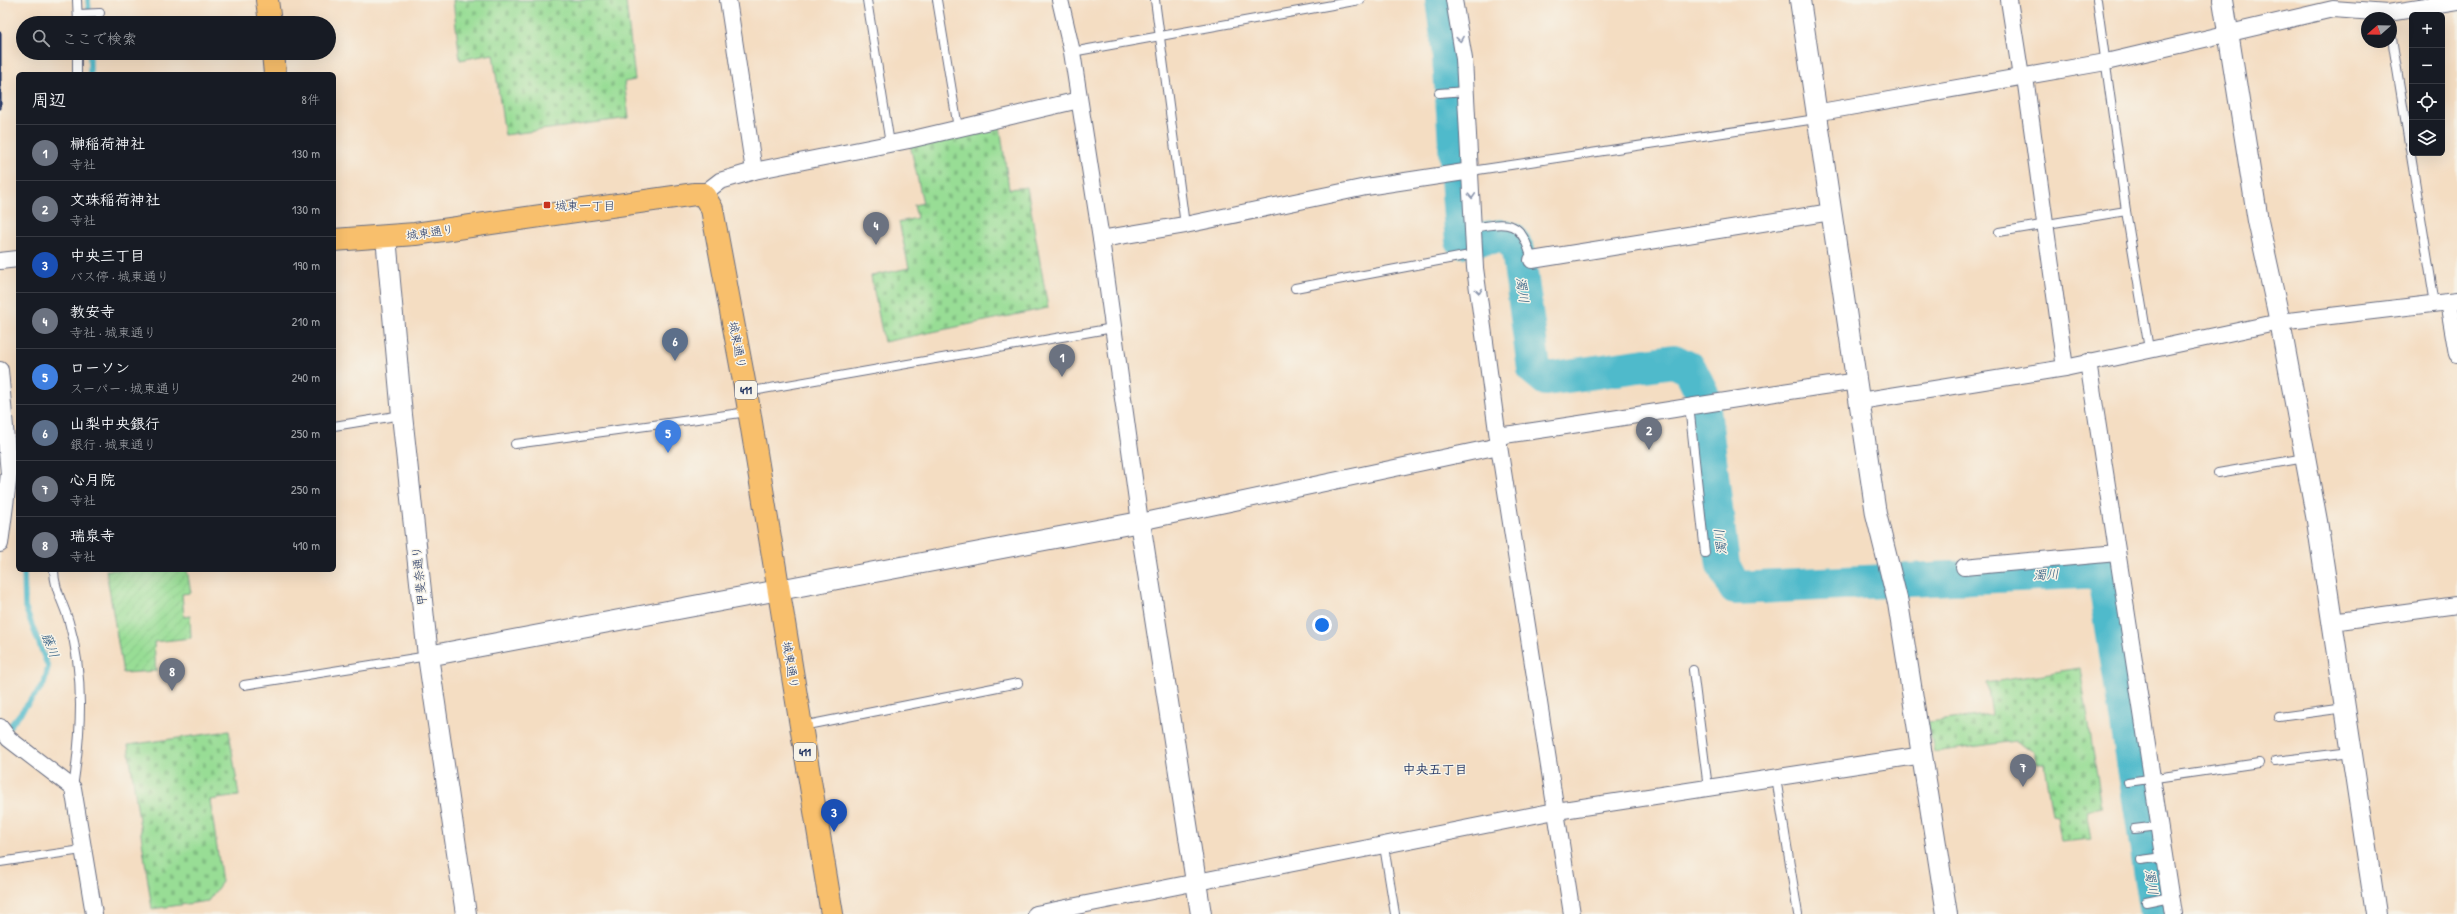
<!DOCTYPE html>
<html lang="ja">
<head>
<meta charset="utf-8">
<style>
  body { margin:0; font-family:"Patrick Hand","Klee One",sans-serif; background:#242831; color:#f1f3f6 }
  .controls { position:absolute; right:12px; top:12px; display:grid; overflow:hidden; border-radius:6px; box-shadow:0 4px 16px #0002 }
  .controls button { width:36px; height:36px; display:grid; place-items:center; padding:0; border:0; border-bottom:1px solid #363941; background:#171b24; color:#f1f3f6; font:20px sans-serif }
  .compass { position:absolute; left:2361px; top:12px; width:36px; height:36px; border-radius:50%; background:#171b24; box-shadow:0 4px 16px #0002; rotate:250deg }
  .you { position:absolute; left:1322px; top:625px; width:14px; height:14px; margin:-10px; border:3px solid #fff; border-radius:50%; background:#1a73e8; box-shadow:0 0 0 6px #1a73e833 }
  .badge { display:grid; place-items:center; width:26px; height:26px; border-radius:50%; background:#1a73e8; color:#fff; font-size:13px; font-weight:700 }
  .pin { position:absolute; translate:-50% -33px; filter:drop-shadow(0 1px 2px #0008) }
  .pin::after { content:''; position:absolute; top:21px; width:14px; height:12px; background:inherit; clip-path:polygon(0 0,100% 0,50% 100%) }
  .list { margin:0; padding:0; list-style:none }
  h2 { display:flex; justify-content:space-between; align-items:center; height:52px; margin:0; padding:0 16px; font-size:17px }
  h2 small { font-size:13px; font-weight:400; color:#9ea1a6 }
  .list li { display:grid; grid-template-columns:26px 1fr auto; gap:12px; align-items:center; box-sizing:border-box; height:56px; padding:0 16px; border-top:1px solid #363941 }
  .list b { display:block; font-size:15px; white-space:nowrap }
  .list p { margin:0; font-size:13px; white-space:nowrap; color:#9ea1a6 }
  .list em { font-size:13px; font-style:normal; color:#9ea1a6 }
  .icon { flex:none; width:22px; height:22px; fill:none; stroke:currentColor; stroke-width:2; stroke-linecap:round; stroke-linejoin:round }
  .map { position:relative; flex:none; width:2457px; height:914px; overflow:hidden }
  .search { position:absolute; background:#171b24; box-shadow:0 4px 16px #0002; left:16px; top:16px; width:320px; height:44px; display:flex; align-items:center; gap:10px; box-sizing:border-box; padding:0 14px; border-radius:22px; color:#9ea1a6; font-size:15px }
  .panel { position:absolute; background:#171b24; box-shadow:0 4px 16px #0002; left:16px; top:72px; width:320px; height:500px; border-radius:6px }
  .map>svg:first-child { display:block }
  .cemetery { fill:url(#cemetery-stones); stroke:#5a867a }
  .garden { fill:url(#garden-furrows); stroke:#5a867a }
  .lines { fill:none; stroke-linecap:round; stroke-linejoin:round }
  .stream { stroke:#4fbacb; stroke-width:5.5 }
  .river { stroke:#4fbacb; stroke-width:34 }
  .service-casing { stroke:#676c81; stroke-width:10 }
  .minor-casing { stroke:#676c81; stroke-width:18 }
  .tertiary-casing { stroke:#676c81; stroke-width:22 }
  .trunk-casing { stroke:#676c81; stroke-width:24 }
  .service { stroke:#fff; stroke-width:8 }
  .minor { stroke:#fff; stroke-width:16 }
  .tertiary { stroke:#fff; stroke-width:20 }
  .trunk { stroke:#f8bf6c; stroke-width:22 }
  .rail { stroke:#1b2f5e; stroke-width:3 }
  .oneway { stroke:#8d97ae }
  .poi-dot { fill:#c8321e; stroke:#f7f3e8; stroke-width:1.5 }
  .labels { text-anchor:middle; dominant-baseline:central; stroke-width:3; stroke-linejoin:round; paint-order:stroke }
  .shield { fill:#f7f3e8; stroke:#5d6a87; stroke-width:1 }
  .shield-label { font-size:11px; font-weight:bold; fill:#1b2f5e }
  .poi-label { font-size:12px; fill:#1b2f5e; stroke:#f7f3e8; text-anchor:start }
  .street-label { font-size:12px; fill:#1b2f5e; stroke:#f7f3e8 }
  .water-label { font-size:13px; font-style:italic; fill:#2b597f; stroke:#f7f3e8 }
  .neighbourhood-label { font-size:13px; font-weight:bold; fill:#1b2f5e; stroke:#f7f3e8 }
</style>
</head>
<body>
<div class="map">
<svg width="2457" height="914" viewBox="0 0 2457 914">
  <defs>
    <pattern id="cemetery-stones" width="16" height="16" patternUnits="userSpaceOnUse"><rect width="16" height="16" fill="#98dd95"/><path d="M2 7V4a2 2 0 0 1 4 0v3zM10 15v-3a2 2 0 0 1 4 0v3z" fill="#82be83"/></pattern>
    <pattern id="garden-furrows" width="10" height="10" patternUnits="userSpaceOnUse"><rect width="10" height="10" fill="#98dd95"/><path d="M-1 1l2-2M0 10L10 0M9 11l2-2" fill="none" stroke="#82be83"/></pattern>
  </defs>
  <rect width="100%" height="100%" fill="#f7f3e8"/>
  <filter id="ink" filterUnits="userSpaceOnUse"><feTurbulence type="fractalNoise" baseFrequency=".025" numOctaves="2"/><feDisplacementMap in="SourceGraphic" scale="8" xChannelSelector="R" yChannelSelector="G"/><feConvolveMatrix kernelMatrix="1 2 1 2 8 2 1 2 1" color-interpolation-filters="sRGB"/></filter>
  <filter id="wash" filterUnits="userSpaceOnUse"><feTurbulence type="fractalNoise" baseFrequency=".012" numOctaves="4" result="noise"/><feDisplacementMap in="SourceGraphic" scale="16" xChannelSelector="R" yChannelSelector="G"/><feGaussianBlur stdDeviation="0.9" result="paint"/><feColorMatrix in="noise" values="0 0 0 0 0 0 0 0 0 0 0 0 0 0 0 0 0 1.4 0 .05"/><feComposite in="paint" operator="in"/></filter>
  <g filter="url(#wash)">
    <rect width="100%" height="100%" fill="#f4ddc2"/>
    <g class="cemetery">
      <path d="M453 0H620L626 2 635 80 624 82 629 118 505 135 493 54 460 60Z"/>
      <path d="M999 119 1009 189 1027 187 1048 308 884 342 871 276 909 268 899 222 917 218 914 205 923 203 909 140Z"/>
      <path d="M2080 668 2102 807 2086 810 2091 839 2061 842 2057 816 2052 815 2044 764H2036L2034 752 2015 741 1934 752 1928 722 1992 714 1987 683Z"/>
      <path d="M229 731 239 796 210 800 222 882 208 901 152 909 128 745Z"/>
    </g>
    <path class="garden" d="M106 570H187L191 593 182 594 184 617 190 616 191 638 154 642 156 671 123 673Z"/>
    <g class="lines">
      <g class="stream">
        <path d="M88 0 90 23"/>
        <path d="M90 74V53"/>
        <path d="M5 732 44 684 48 667 25 607 24 570"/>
      </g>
      <path class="river" d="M1442 0C1454 79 1454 161 1462 241L1501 236 1511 239 1518 251 1534 369 1546 379 1674 361 1690 369 1702 393 1723 565 1735 588 2103 571 2157 914"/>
    </g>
  </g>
  <g filter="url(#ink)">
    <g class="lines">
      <g class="service-casing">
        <g id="service">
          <path d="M77 0 78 23"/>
          <path d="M867 0 890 144"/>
          <path d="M937 0 958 128"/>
          <path d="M1155 0 1185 225"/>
          <path d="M2097 0 2126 211 2149 349"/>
          <path d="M78 14 100 13"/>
          <path d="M2391 32 2435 304"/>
          <path d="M1072 52 1360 0"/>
          <path d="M77 74V53"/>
          <path d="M1439 93 1466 91"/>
          <path d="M1471 171 1816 119"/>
          <path d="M1473 228C1510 221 1521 220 1532 260"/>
          <path d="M1999 232 2126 211"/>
          <path d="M1295 288 1475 254"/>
          <path d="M747 392 1113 328"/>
          <path d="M1689 405 1705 553"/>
          <path d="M334 426 402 415"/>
          <path d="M515 444 748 412"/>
          <path d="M2218 473 2305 458"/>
          <path d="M54 570C54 589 64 604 69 622 85 676 81 734 73 788"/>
          <path d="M1693 670 1708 788"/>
          <path d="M244 685 428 656"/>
          <path d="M2279 717 2345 708"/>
          <path d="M802 726 1018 683"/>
          <path d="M2275 761 2351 752"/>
          <path d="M1776 778 1798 914"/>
          <path d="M2128 782 2259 763"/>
          <path d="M2134 829 2159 826"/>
          <path d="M1384 846 1395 914"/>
          <path d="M2141 860 2164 857"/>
          <path d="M0 862 82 850"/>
          <path d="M2146 902 2170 897"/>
        </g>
      </g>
      <g class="minor-casing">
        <g id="minor">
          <path d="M728 0 754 171"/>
          <path d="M1060 0 1072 52 1101 239 1140 522 1499 446"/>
          <path d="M1454 0 1464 59 1475 268 1499 446 1572 914"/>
          <path d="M2009 0 2021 77"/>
          <path d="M2025 77 2065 368"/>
          <path d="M1815 113 2106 62 2333 9 2388 13 2457 2"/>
          <path d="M703 194 720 181 754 171 909 140 1079 100"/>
          <path d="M1101 239 1185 225 1366 187 1471 171"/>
          <path d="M1532 260 1831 212"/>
          <path d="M0 261 18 259"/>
          <path d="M2448 302 2457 354"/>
          <path d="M2088 362 2173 914"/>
          <path d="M0 370 9 474 0 544"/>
          <path d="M1860 401 2065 368 2280 322 2457 301"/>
          <path d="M1498 436C1618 419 1737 398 1858 381"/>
          <path d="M1964 567 2117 553"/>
          <path d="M2332 622 2457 605"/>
          <path d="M0 727 9 739 73 788 94 914"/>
          <path d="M1036 914 1550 812 1923 755"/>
        </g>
      </g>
      <g class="tertiary-casing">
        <g id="tertiary">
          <path d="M1800 0 1876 514 1898 603 1947 914"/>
          <path d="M2223 0 2258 221 2280 322 2317 521 2376 914"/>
          <path d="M386 237 402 415 428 656 466 914"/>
          <path d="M428 656 1140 522 1201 914"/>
        </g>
      </g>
      <g class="trunk-casing">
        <g id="trunk">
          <path d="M267 0 270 23"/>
          <path d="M273 53 275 74"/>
          <path d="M334 240 415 234 695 194H703L712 209 746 392 832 914"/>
        </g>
      </g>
      <use href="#service" class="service"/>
      <use href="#minor" class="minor"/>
      <use href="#tertiary" class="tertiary"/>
      <use href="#trunk" class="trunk"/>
      <path class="rail" d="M0 33V108"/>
    </g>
    <defs><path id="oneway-chevron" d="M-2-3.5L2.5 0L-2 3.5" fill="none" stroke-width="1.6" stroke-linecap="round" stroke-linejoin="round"/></defs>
    <g class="oneway">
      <use href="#oneway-chevron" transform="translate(1460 39) rotate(81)"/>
      <use href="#oneway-chevron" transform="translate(1472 196) rotate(87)"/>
      <use href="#oneway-chevron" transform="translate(1479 291) rotate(82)"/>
    </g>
  </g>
  <rect class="poi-dot" x="543" y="201" width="8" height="8" rx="2"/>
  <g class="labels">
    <g class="shield">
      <rect x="735" y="381" width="22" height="18" rx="3"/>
      <rect x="794" y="743" width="22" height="18" rx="3"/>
    </g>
    <g class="shield-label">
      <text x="746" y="390">411</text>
      <text x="805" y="752">411</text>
    </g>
    <g class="poi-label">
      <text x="555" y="205">城東一丁目</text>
    </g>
    <g class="street-label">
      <text transform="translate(430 232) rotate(-8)">城東通り</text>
      <text transform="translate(738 345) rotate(79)">城東通り</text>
      <text transform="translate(419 576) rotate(-96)">甲斐奈通り</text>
      <text transform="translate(791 665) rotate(81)">城東通り</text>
    </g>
    <g class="water-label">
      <text transform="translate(1523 290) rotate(82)">濁川</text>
      <text transform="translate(1720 542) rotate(-97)">濁川</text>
      <text transform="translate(2046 574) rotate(-3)">濁川</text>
      <text transform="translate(51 645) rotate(69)">藤川</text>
      <text transform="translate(2152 882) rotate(81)">濁川</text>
    </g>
    <g class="neighbourhood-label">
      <text x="1435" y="769">中央五丁目</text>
    </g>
  </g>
</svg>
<div class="controls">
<button>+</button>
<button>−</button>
<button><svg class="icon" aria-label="locate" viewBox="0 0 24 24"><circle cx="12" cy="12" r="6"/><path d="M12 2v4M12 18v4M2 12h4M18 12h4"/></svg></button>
<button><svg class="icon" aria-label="layers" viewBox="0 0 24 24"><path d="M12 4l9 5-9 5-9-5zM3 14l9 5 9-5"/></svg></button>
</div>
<svg class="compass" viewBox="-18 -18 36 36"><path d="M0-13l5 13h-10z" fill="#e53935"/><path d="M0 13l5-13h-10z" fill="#9ea1a6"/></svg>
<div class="you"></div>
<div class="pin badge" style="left:1062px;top:377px;background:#6b7280">1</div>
<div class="pin badge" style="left:1649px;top:450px;background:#6b7280">2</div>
<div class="pin badge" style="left:834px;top:832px;background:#1a4fb4">3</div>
<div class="pin badge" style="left:876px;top:245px;background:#6b7280">4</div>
<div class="pin badge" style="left:668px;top:453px;background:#3f7fe0">5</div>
<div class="pin badge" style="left:675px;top:361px;background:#5c6f8a">6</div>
<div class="pin badge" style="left:2023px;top:787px;background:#6b7280">7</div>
<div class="pin badge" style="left:172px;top:691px;background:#6b7280">8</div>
<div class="search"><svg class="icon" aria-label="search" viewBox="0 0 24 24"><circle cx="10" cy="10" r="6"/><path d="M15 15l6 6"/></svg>ここで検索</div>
<section class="panel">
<h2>周辺<small>8件</small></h2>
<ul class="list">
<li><span class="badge" style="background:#6b7280">1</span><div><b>榊稲荷神社</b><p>寺社</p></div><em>130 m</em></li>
<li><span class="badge" style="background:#6b7280">2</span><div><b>文珠稲荷神社</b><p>寺社</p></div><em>130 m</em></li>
<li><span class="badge" style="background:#1a4fb4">3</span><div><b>中央三丁目</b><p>バス停 · 城東通り</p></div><em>190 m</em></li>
<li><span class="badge" style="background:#6b7280">4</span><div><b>教安寺</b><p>寺社 · 城東通り</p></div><em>210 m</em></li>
<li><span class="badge" style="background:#3f7fe0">5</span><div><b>ローソン</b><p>スーパー · 城東通り</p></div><em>240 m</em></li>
<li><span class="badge" style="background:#5c6f8a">6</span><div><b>山梨中央銀行</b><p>銀行 · 城東通り</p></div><em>250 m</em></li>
<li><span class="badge" style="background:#6b7280">7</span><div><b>心月院</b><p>寺社</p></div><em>250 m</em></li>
<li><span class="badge" style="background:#6b7280">8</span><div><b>瑞泉寺</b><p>寺社</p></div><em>410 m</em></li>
</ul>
</section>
</div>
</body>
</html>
